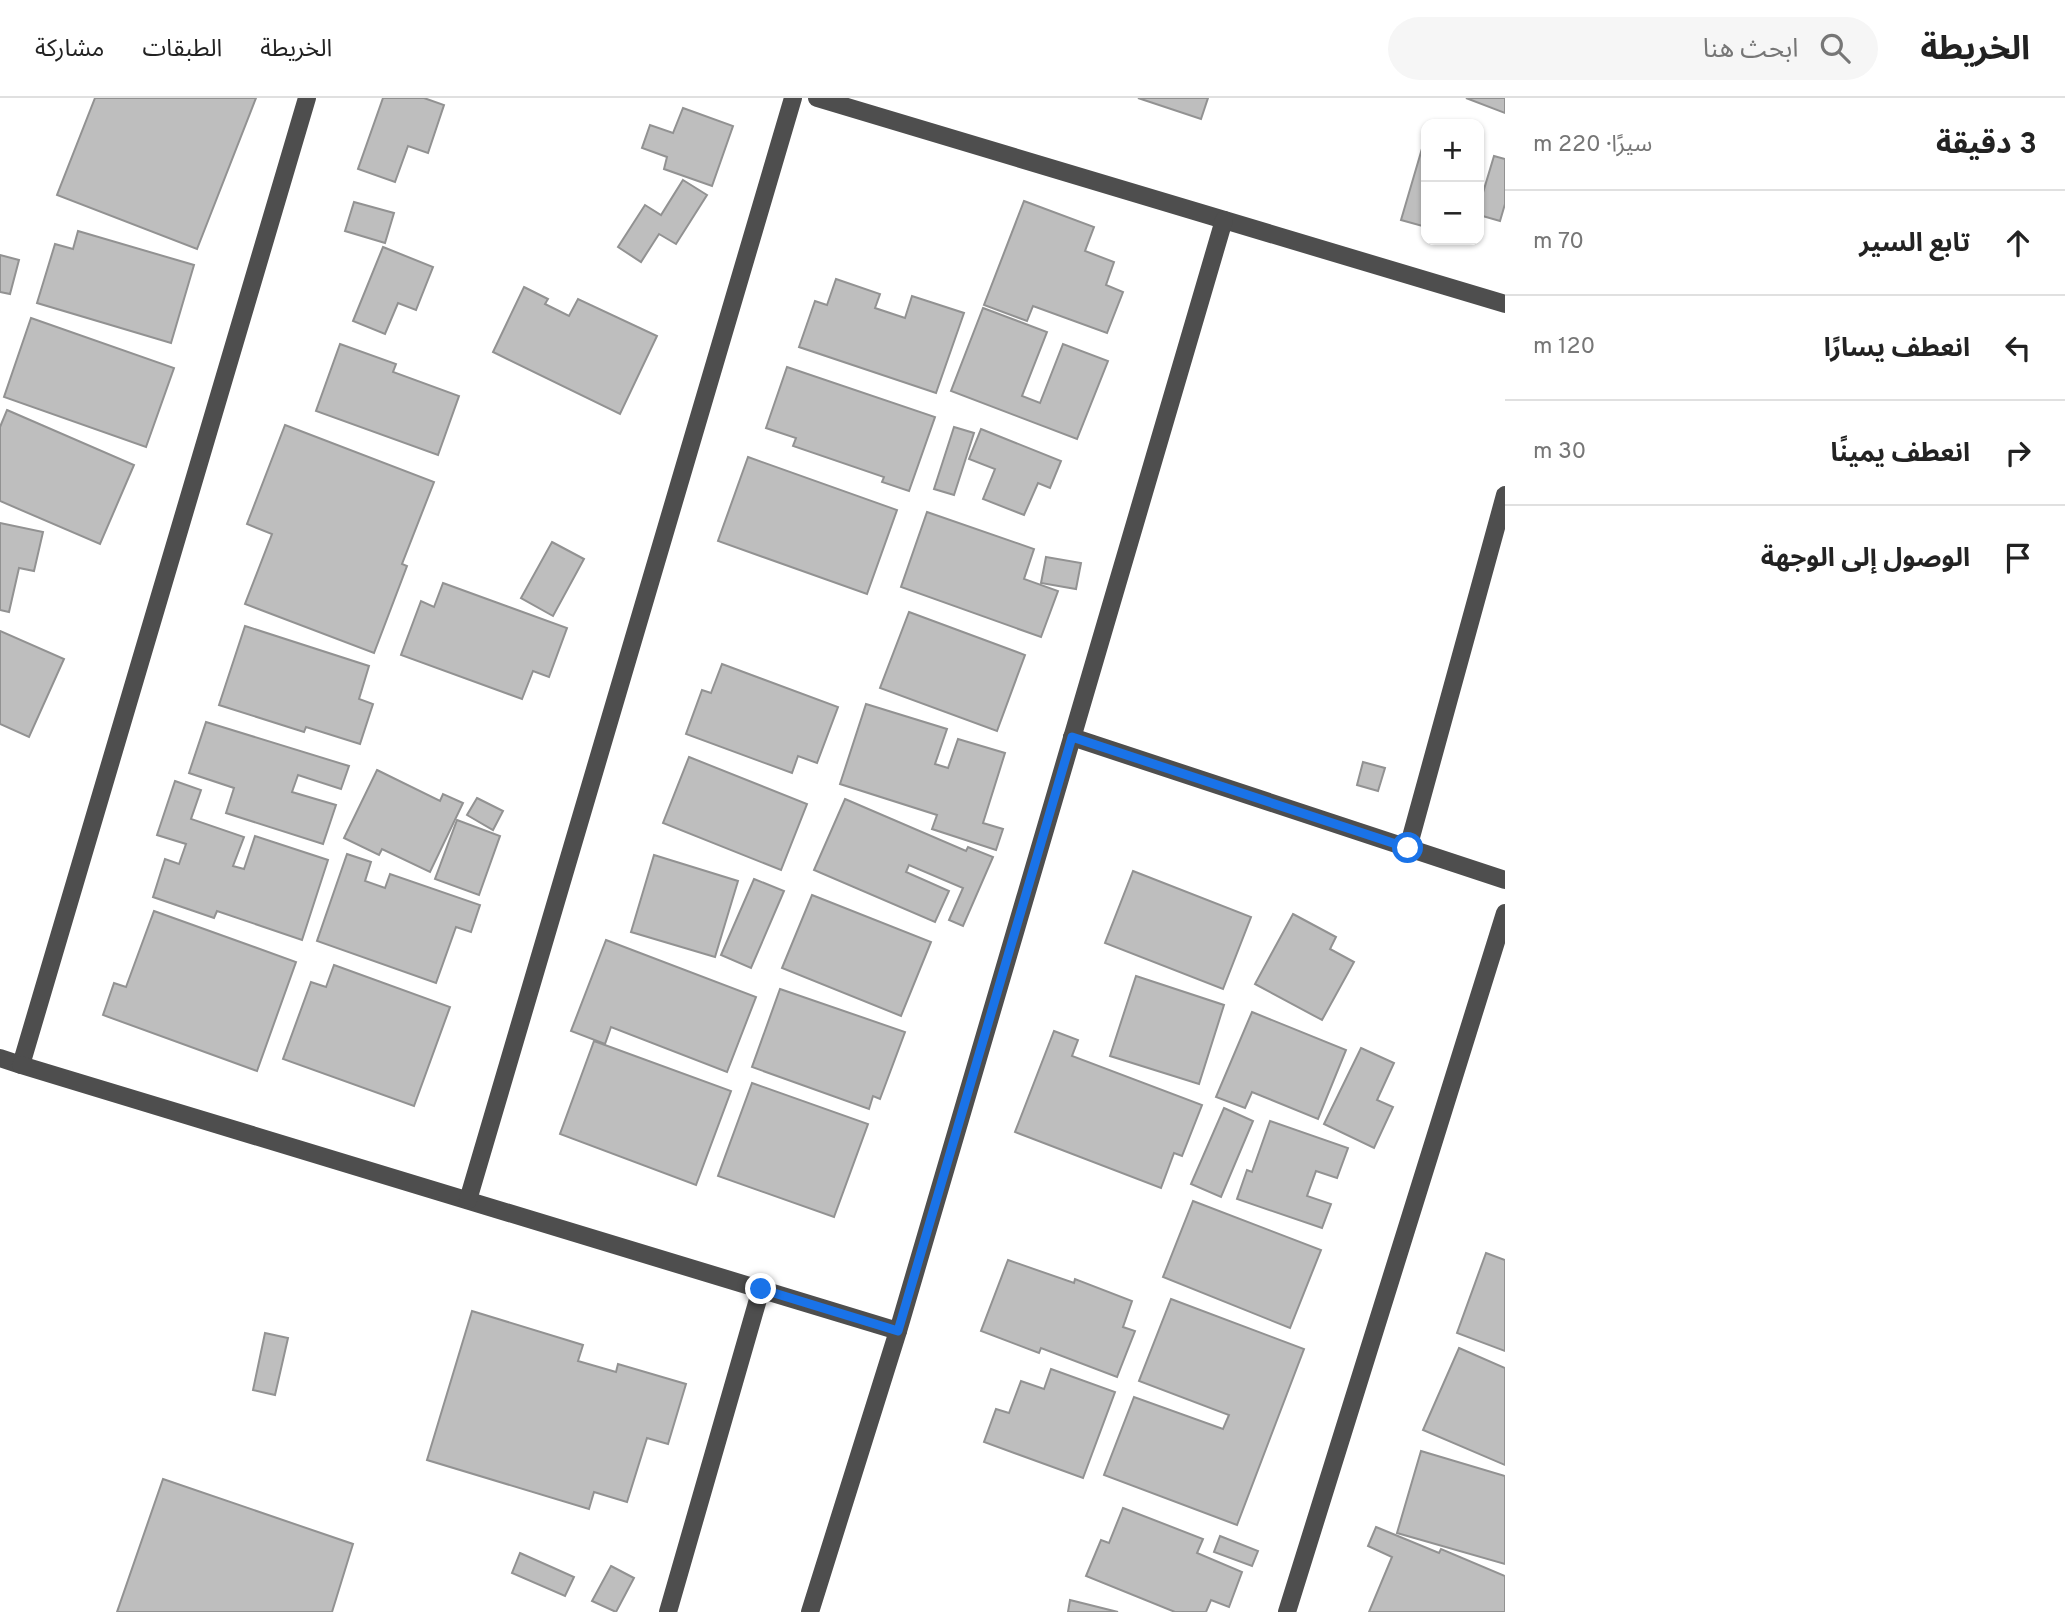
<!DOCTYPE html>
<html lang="ar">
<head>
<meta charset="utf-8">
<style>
  body { margin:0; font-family:Overpass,"Noto Sans Arabic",sans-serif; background:#f6f6f6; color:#222; direction:rtl }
  .controls { position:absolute; right:21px; top:21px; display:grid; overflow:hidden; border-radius:14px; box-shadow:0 2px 5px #0004 }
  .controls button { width:63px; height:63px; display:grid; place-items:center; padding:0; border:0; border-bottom:2px solid #e0e0e0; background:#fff; color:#222; font:35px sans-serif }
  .stop { position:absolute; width:21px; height:21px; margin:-16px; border:5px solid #1a73e8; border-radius:50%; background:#fff }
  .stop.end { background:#1a73e8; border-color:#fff; box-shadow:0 2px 7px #0008 }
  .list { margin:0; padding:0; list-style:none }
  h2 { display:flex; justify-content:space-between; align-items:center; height:91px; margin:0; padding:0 28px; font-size:30px }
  h2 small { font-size:23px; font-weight:400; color:#767676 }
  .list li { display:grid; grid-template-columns:46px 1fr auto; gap:21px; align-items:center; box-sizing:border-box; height:105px; padding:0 28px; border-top:2px solid #e0e0e0 }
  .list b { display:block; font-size:26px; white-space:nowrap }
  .list em { font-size:23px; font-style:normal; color:#767676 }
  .icon { flex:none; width:38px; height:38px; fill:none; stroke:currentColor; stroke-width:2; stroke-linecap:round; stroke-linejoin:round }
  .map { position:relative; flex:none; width:1505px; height:1514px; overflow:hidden; direction:ltr }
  header { display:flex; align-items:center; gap:42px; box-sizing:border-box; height:98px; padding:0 35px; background:#fff; border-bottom:2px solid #e0e0e0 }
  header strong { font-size:33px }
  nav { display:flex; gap:38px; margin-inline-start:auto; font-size:24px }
  .search { width:490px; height:63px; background:#f6f6f6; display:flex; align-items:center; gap:18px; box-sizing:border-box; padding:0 24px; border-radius:38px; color:#767676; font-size:26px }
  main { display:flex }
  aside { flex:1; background:#fff }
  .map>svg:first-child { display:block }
  .building { fill:#bebebe; stroke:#929292; stroke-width:2 }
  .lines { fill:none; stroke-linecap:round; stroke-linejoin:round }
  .minor { stroke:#4e4e4e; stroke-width:18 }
  .route { stroke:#1a73e8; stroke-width:9 }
</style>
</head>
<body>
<header>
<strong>الخريطة</strong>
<div class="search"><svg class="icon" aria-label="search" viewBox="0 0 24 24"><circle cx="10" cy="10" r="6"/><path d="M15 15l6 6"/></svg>ابحث هنا</div>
<nav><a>الخريطة</a><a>الطبقات</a><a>مشاركة</a></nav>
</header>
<main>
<aside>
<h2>3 دقيقة<small>سيرًا · 220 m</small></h2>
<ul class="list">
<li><svg class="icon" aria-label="ahead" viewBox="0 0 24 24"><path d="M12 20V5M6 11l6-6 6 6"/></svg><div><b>تابع السير</b></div><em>70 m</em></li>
<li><svg class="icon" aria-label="left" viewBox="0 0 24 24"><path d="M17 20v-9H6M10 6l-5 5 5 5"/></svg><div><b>انعطف يسارًا</b></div><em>120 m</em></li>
<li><svg class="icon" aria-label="right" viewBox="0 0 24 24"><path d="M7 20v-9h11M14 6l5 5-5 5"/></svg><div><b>انعطف يمينًا</b></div><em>30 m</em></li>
<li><svg class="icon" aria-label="arrive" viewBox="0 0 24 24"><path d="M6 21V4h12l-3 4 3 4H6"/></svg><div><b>الوصول إلى الوجهة</b></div></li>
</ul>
</aside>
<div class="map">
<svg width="1505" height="1514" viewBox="0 0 1505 1514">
  <rect width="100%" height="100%" fill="#fff"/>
  <g class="building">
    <path d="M95 0H256L197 151 57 97Z"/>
    <path d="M383 0H424L444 7 428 55 408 48 395 84 358 71Z"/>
    <path d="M1138 0H1208L1201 21Z"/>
    <path d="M1466 0H1505V15Z"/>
    <path d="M683 10 733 28 712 88 664 71 667 59 642 50 650 27 673 35Z"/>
    <path d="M1426 37V129L1401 122Z"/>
    <path d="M1494 58 1505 61V106L1500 123 1479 117V108Z"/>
    <path d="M683 82 707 97 676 146 659 136 641 164 618 149 645 107 661 117Z"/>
    <path d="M1024 103 1094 129 1085 153 1114 164 1106 187 1123 194 1107 235 1033 208 1027 223 984 207Z"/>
    <path d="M354 104 394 115 385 145 345 133Z"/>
    <path d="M78 133 194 167 171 245 37 205 55 146 73 151Z"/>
    <path d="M383 149 433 169 416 212 398 205 385 236 353 223Z"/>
    <path d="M0 157 19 162 10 196 0 194Z"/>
    <path d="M836 181 880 196 875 210 905 220 912 198 964 215 936 295 799 249 815 203 827 207Z"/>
    <path d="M524 189 548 201 545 206 569 218 578 201 657 238 620 316 493 254Z"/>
    <path d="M983 210 1047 234 1022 298 1040 305 1063 246 1108 263 1077 341 951 293Z"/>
    <path d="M31 220 174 270 146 349 4 299Z"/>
    <path d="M340 246 396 266 393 274 459 298 438 357 316 313Z"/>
    <path d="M787 269 935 319 909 393 882 384 884 379 793 348 796 340 766 330Z"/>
    <path d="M7 312 134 367 100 446 0 403V329Z"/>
    <path d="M285 327 434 384 402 466 407 468 374 555 245 506 272 436 247 426Z"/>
    <path d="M954 329 974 335 954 397 934 391Z"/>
    <path d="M981 331 1061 363 1050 390 1038 385 1024 417 983 401 995 371 969 361Z"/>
    <path d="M748 359 897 412 867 496 718 443Z"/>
    <path d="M927 414 1034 451 1024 481 1058 493 1041 539 901 489Z"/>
    <path d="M0 425 43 434 34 473 19 470 9 514 0 512Z"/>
    <path d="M552 444 584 461 553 518 521 500Z"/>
    <path d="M1046 459 1081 465 1076 491 1041 485Z"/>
    <path d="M443 485 567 530 549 579 533 573 522 601 401 557 421 503 434 509Z"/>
    <path d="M909 514 1025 557 997 633 880 590Z"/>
    <path d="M245 528 369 568 359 601 373 606 360 646 306 629 304 634 219 607Z"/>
    <path d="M0 533 64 561 29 639 0 626Z"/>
    <path d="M722 566 838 609 817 665 798 658 792 675 686 636 702 592 711 595Z"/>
    <path d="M866 606 947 631 935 666 948 670 958 641 1005 655 983 725 1003 731 996 752 932 731 937 717 840 686Z"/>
    <path d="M206 624 349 668 341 691 298 677 292 694 336 707 323 746 226 715 234 690 189 675Z"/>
    <path d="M689 659 807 706 781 772 663 725Z"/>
    <path d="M1363 664 1385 670 1378 693 1357 687Z"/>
    <path d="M377 672 440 703 443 696 463 705 430 774 382 751 379 757 344 740Z"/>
    <path d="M175 683 201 692 191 721 244 739 233 768 244 771 255 738 328 762 302 842 217 813 214 820 153 799 165 761 179 766 186 746 157 737Z"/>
    <path d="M477 700 503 713 493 732 467 717Z"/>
    <path d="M845 701 966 753 968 749 993 759 963 828 949 822 963 790 909 767 906 774 949 793 935 824 814 772Z"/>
    <path d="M457 722 500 738 479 797 435 781Z"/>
    <path d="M347 756 371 764 365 783 385 790 390 776 480 807 471 834 456 829 436 885 317 843Z"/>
    <path d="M654 757 738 783 715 859 631 834Z"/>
    <path d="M1133 773 1251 819 1223 891 1105 845Z"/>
    <path d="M754 781 784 793 751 870 721 857Z"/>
    <path d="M812 797 931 844 901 918 782 870Z"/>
    <path d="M154 813 296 864 257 973 103 917 114 885 126 889Z"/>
    <path d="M1293 816 1336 839 1330 851 1354 864 1322 922 1255 886Z"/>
    <path d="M606 842 756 899 727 974 611 929 605 946 571 933Z"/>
    <path d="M334 867 450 909 414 1008 283 961 311 884 326 889Z"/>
    <path d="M1136 878 1224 907 1199 986 1110 958Z"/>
    <path d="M780 891 905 934 880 1001 873 998 869 1011 752 969Z"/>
    <path d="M1252 914 1346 952 1318 1021 1252 994 1245 1010 1216 999Z"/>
    <path d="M1054 933 1078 942 1072 958 1202 1007 1182 1058 1174 1055 1161 1090 1015 1034Z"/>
    <path d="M594 943 731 993 696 1087 560 1036Z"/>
    <path d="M1361 950 1394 965 1377 1002 1393 1009 1374 1050 1324 1026Z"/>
    <path d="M752 985 868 1026 834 1119 718 1078Z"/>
    <path d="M1224 1010 1253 1023 1221 1099 1191 1086Z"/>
    <path d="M1270 1023 1348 1050 1337 1080 1316 1073 1307 1098 1331 1106 1322 1130 1237 1101 1247 1072 1252 1074Z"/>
    <path d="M1193 1103 1321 1152 1290 1230 1163 1179Z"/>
    <path d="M1486 1155 1505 1162V1253L1457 1235Z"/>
    <path d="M1008 1162 1074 1185 1075 1181 1132 1203 1123 1229 1135 1233 1117 1279 1041 1250 1039 1255 981 1233Z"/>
    <path d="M1171 1201 1304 1251 1237 1427 1104 1377 1134 1299 1223 1331 1229 1317 1139 1283Z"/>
    <path d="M472 1213 583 1247 578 1263 616 1274 618 1266 686 1286 668 1346 647 1340 627 1404 594 1394 589 1411 427 1362Z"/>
    <path d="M265 1235 288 1240 275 1297 253 1292Z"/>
    <path d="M1459 1250 1505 1270V1367L1423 1332Z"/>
    <path d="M1051 1271 1115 1294 1083 1380 984 1344 996 1311 1009 1315 1021 1283 1044 1291Z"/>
    <path d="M1421 1353 1505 1378V1466L1397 1435Z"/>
    <path d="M163 1381 353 1446 332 1514H117Z"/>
    <path d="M1123 1410 1203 1441 1197 1455 1242 1474 1229 1509 1211 1502 1206 1514H1175L1086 1478 1101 1442 1109 1445Z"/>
    <path d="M1376 1429 1439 1455 1441 1451 1505 1478V1514H1369L1392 1459 1368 1448Z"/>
    <path d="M1220 1438 1258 1453 1252 1468 1214 1454Z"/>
    <path d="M520 1455 574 1479 565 1498 512 1475Z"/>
    <path d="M611 1468 634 1480 616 1514 592 1503Z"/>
    <path d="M1070 1502 1118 1514H1068Z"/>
  </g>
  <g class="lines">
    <g class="minor">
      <path d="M817 0 1505 206"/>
      <path d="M1072 639 1505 782"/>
      <path d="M1408 750 1505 397"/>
      <path d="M0 960 21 967 307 0"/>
      <path d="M21 967 898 1233"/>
      <path d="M468 1102 793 0"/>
      <path d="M668 1514 761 1191"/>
      <path d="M810 1514 898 1233 1224 122"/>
      <path d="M1287 1514 1505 815"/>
    </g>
  </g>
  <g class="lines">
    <path class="route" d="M761 1191 898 1233 1072 639 1408 750"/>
  </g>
</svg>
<div class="controls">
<button>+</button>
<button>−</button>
</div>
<div class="stop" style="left:1408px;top:750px"></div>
<div class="stop end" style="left:761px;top:1191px"></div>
</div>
</main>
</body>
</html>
